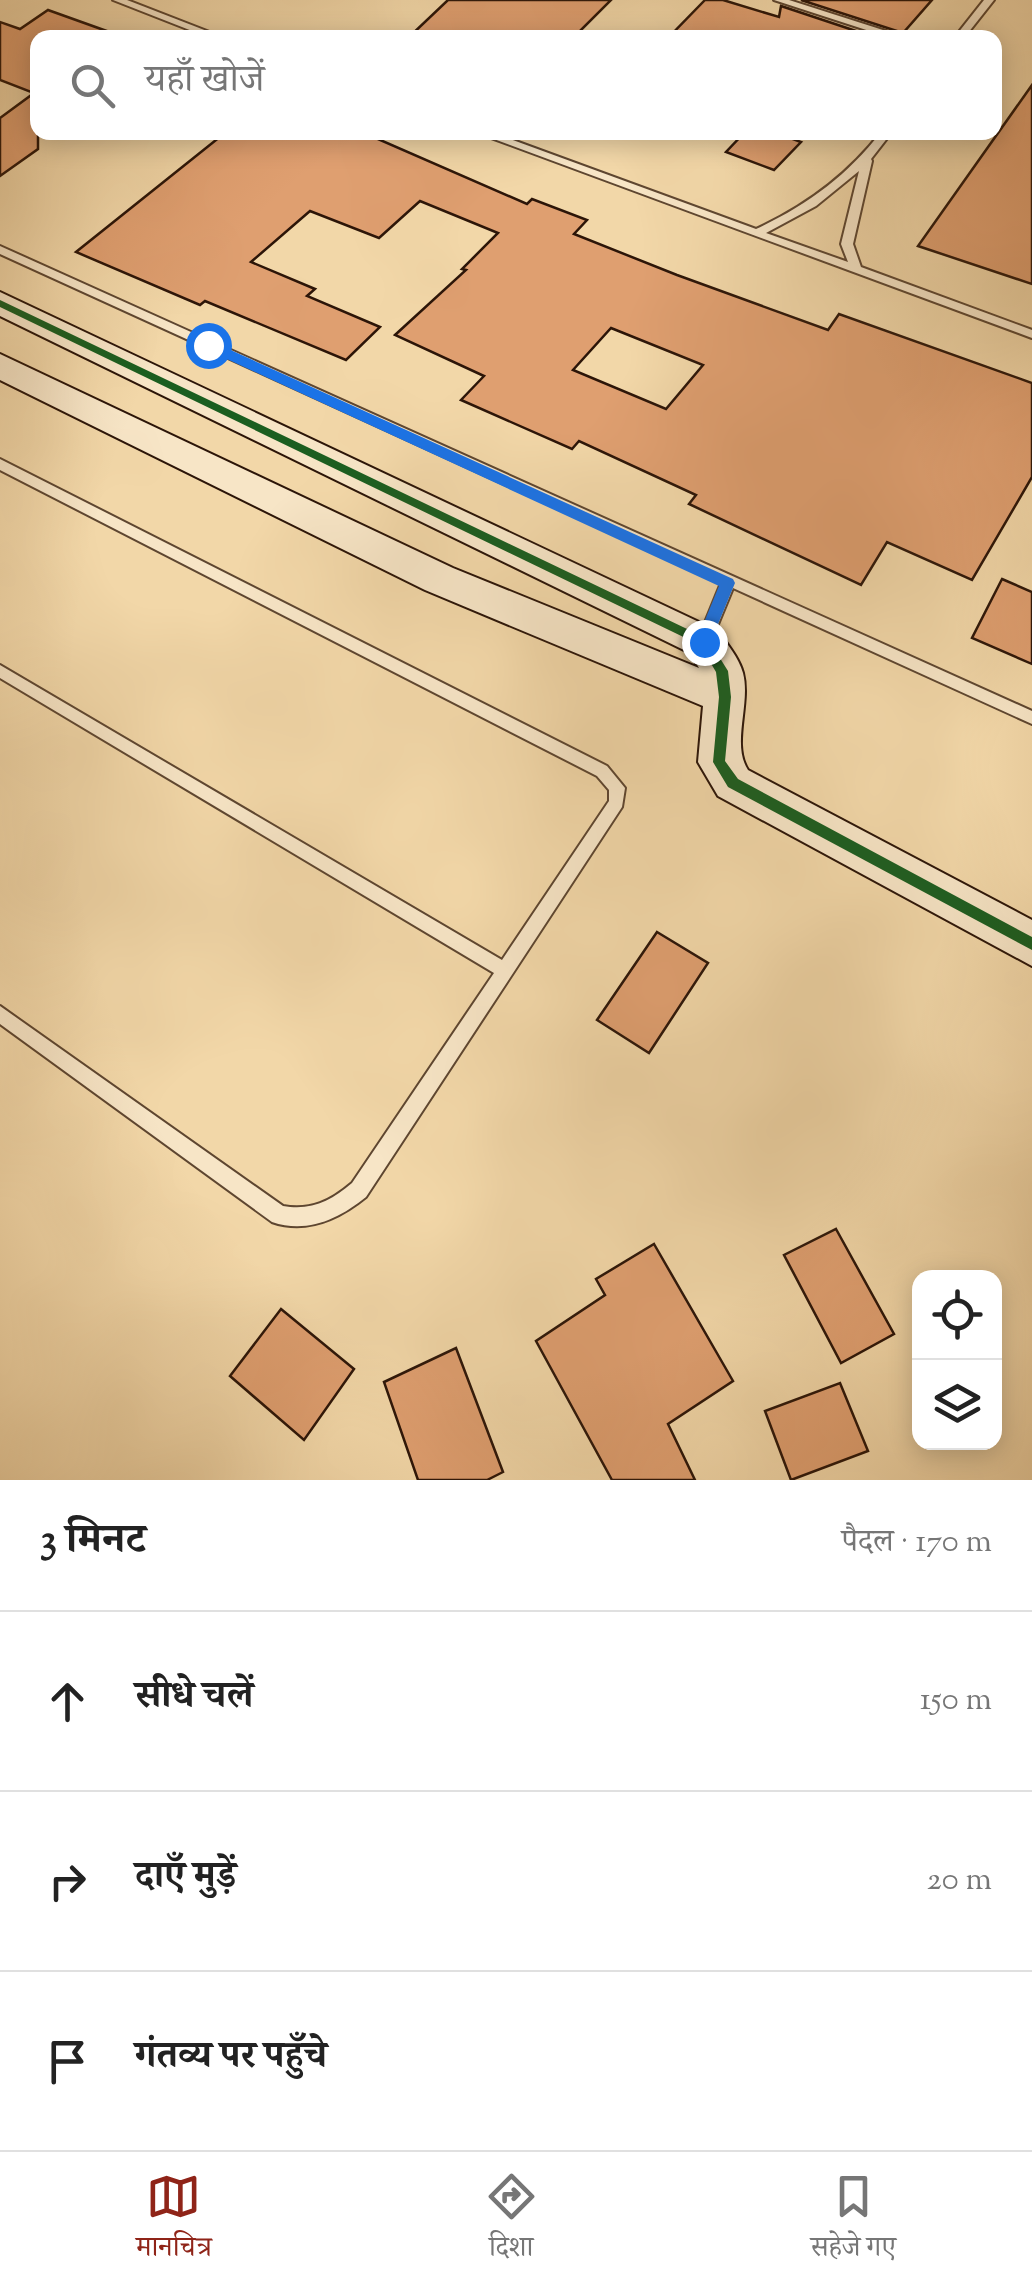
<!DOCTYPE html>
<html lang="hi">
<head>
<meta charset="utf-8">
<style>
  body { margin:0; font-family:"Sorts Mill Goudy","Noto Serif Devanagari",serif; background:#f6f6f6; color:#222 }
  .controls { position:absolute; right:30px; bottom:30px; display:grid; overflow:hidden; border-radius:20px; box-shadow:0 5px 25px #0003 }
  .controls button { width:90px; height:90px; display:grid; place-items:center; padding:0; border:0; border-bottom:2px solid #e0e0e0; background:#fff; color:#222; font:50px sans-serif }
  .stop { position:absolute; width:30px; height:30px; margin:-22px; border:8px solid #1a73e8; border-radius:50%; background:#fff }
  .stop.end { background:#1a73e8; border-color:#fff; box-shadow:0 2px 10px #0008 }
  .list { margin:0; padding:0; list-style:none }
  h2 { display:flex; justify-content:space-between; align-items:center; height:130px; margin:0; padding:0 40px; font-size:42px }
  h2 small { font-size:32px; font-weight:400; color:#767676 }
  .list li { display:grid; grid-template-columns:65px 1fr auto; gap:30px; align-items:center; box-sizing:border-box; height:180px; padding:0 40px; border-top:2px solid #e0e0e0 }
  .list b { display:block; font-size:38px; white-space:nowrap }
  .list em { font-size:32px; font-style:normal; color:#767676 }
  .icon { flex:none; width:55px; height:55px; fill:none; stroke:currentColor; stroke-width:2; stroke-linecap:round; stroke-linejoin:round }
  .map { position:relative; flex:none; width:1032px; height:1480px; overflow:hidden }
  .search { position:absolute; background:#fff; box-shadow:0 5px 25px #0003; left:30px; right:30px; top:30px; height:110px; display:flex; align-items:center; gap:25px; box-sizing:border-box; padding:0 35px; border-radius:20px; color:#767676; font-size:38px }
  .sheet { height:670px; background:#fff }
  nav { display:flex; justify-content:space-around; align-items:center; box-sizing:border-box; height:140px; border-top:2px solid #e0e0e0; background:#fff; font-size:28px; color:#767676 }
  nav a { display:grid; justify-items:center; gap:5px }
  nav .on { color:#8f2418 }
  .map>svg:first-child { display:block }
  .building { fill:#df9f70; stroke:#2c1508; stroke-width:2.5; fill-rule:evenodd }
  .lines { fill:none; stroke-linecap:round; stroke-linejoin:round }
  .lane-casing { stroke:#5e4630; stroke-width:4 }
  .secondary-casing { stroke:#2c1508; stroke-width:4 }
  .lane { fill:#f7e5c6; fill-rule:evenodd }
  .secondary { fill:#f7e5c6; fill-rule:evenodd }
  .cycleway-casing { stroke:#f7e5c6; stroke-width:7 }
  .cycleway { fill:#1b5e20; fill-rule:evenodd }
  .route { fill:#1a73e8 }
</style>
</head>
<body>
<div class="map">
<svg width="1032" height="1480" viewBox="0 0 1032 1480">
  <rect width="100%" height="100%" fill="#f2d7a8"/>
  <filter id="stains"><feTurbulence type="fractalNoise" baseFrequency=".002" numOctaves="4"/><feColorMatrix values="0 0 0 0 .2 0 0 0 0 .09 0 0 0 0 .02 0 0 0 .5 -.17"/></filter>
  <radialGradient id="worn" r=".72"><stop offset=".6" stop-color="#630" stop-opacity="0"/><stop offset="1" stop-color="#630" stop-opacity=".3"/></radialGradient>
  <g class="building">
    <path d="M448 0H611L573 38H408Z"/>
    <path d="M705 0H723L779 17 781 6 877 38H668Z"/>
    <path d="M801 0H932L903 33Z"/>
    <path d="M48 10 115 34V38H38V149L0 176V118L34 93 0 80V22L20 29Z"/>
    <path d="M1032 85V284L918 246Z"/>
    <path d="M226 132H362L527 204 532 199 587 220 574 234 677 275 828 330 839 314 1032 383V477L972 580 887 542 861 585 689 504 696 495 579 441 572 449 461 400 484 376 395 335 466 270 462 269 498 233 420 201 379 238 310 211 251 262 315 289 307 296 380 327 346 360 205 301 200 305 76 252ZM611 328 703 365 666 409 573 370Z"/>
    <path d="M745 132H774L801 142 774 170 726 152Z"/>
    <path d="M1002 579 1032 592V664L972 638Z"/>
    <path d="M657 932 708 963 649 1053 597 1020Z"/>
    <path d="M836 1229 894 1334 841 1363 784 1255Z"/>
    <path d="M654 1244 733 1381 668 1424 695 1480H612L536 1341 605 1295 596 1279Z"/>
    <path d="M281 1309 354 1369 304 1440 230 1376Z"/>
    <path d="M456 1348 503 1472 487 1480H418L384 1382Z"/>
    <path d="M840 1383 868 1451 791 1480 765 1411Z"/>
  </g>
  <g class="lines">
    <g class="lane-casing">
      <g id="lane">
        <path d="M113 0H127L225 38H210Z"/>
        <path d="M774 0H789L908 38H891Z"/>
        <path d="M984 0H994L964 38H954Z"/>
        <path d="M475 132H491L756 229C806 206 847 176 881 132H892L871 159 872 161 853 244 861 267 1032 330V338ZM859 171 841 244 848 262 766 233 816 206Z"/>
        <path d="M0 246 1032 711V724L733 588 709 646H699L697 642 721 583 0 254Z"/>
        <path d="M0 459 607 766 625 788 622 807 366 1197C339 1219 307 1234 272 1222L0 1024V1006L283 1206C311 1211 331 1201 352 1183L494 973 0 678V665L502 960 609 801V790L597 776 0 470Z"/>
      </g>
    </g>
    <g class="secondary-casing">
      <path id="secondary" d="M0 292 718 631C727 644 739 658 743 673 751 704 731 744 748 770L1032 920V966L718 796 698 762 703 706 425 590 0 380V354L453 568 699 668 690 653 0 316Z"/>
    </g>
    <use href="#lane" class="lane"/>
    <use href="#secondary" class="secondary"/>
    <g class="cycleway-casing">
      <path id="cycleway" d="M0 300 708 639 728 671 731 697 725 761 738 779 1032 937V950L728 787 713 762 719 697 716 672 700 645 0 307Z"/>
    </g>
    <use href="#cycleway" class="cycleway"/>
  </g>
  <path class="route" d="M203 342H213L733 579 735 583 709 646 704 648 696 642 719 586 203 348Z"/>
  <rect width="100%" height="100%" filter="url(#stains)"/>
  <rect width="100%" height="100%" fill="url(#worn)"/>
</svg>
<div class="controls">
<button><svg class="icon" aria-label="locate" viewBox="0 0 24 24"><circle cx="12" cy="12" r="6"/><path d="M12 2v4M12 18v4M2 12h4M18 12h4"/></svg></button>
<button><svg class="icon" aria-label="layers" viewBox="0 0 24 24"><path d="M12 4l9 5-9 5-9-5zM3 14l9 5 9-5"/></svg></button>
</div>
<div class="stop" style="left:208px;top:345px"></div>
<div class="stop end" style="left:704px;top:642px"></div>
<div class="search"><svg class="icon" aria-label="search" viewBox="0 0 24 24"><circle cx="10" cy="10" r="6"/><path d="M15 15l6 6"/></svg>यहाँ खोजें</div>
</div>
<section class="sheet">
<h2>3 मिनट<small>पैदल · 170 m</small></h2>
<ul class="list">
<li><svg class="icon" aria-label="ahead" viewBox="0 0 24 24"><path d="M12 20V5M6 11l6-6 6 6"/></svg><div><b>सीधे चलें</b></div><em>150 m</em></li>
<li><svg class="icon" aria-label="right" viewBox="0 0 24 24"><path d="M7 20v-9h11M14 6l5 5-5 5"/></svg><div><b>दाएँ मुड़ें</b></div><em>20 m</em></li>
<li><svg class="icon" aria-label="arrive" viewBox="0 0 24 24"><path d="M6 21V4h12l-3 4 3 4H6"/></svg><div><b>गंतव्य पर पहुँचे</b></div></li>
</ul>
</section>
<nav>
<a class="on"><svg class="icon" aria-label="map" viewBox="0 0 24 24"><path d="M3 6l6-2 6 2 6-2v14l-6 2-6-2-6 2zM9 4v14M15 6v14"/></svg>मानचित्र</a>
<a><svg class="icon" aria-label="directions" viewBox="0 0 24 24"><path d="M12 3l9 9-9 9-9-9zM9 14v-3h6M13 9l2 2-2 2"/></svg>दिशा</a>
<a><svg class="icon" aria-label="saved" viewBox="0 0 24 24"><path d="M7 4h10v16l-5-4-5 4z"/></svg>सहेजे गए</a>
</nav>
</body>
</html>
